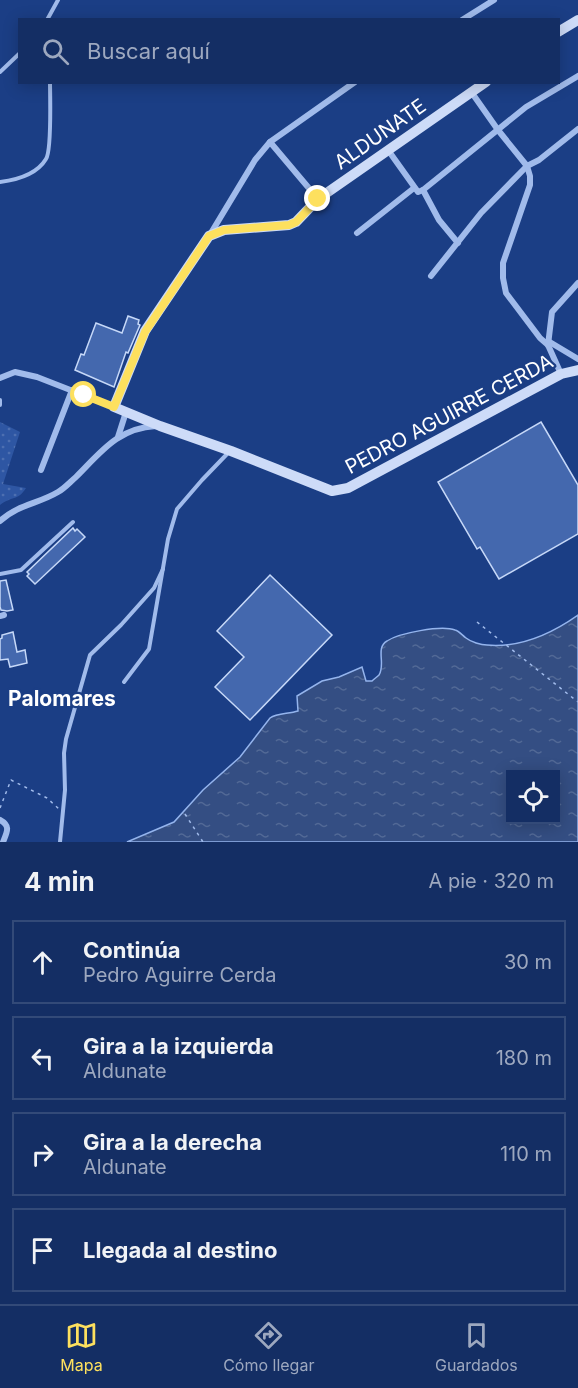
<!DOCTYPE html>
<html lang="es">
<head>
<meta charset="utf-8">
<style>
  body { margin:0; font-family:Inter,sans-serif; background:#1d366a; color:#f1f3f6 }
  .controls { position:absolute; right:18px; bottom:18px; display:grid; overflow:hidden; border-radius:0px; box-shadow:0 3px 15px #0003 }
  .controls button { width:54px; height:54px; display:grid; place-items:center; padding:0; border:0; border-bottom:2px solid #334a78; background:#142e64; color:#f1f3f6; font:30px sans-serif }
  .stop { position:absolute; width:18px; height:18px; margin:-14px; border:4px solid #fde05e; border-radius:50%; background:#fff }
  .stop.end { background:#fde05e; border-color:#fff; box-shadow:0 2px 6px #0008 }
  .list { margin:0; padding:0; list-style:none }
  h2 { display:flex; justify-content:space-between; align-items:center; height:78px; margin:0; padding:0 24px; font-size:26px }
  h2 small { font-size:20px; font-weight:400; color:#9da8bf }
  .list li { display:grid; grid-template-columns:39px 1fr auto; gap:18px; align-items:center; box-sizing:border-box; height:84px; margin:0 12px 12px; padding:0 12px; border:2px solid #334a78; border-radius:0px }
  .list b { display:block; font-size:22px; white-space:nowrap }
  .list p { margin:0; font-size:20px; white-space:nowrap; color:#9da8bf }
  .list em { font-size:20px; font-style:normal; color:#9da8bf }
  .icon { flex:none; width:33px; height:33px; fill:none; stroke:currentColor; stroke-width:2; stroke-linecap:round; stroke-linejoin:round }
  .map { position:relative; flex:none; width:578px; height:842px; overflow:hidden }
  .search { position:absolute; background:#142e64; box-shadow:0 3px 15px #0003; left:18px; right:18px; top:18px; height:66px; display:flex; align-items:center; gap:15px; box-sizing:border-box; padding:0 21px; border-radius:0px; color:#9da8bf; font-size:22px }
  .sheet { height:462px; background:#142e64 }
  nav { display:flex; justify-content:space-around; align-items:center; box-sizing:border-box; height:84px; border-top:2px solid #334a78; background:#142e64; font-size:16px; color:#9da8bf }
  nav a { display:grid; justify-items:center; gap:3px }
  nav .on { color:#fde05e }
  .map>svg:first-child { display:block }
  .grass { fill:url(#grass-dots) }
  .water { fill:url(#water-ripples); stroke:#94b4ed; stroke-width:1.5; fill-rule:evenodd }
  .building { fill:#4468ae; stroke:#c6d8f8; stroke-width:1.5 }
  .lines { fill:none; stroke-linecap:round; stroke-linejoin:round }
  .path { stroke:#a1bbeb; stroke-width:1.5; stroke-dasharray:3 4.5; stroke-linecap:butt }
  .lane { stroke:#a1bbeb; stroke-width:4 }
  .street { stroke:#a1bbeb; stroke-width:6 }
  .secondary { stroke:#cddbf8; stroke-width:10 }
  .route { stroke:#fde05e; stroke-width:8 }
  .labels { text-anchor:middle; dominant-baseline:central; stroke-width:4.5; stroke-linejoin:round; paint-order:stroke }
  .street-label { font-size:20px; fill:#fff; stroke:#1b3e85 }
  .neighbourhood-label { font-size:21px; font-weight:bold; fill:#fff; stroke:#1b3e85 }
</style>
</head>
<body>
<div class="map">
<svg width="578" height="842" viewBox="0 0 578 842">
  <defs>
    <pattern id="grass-dots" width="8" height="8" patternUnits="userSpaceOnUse" patternTransform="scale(1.5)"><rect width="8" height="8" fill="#2e56a3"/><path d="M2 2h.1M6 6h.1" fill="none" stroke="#4d6fb1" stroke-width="1.8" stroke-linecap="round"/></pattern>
    <pattern id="water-ripples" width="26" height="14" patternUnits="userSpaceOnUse" patternTransform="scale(1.5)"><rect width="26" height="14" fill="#344e83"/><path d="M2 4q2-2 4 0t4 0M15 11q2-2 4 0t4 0" fill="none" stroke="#526996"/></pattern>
  </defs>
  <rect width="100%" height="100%" fill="#1b3e85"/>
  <path class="grass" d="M0 422 20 432 3 484 26 488C18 501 11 496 0 505Z"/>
  <path class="water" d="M578 615V842H127L174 822 203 790 240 757 270 718C277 713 288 714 298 711L297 696 322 681 339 677 362 667 366 681H372C374 679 377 677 379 675 386 664 375 648 387 641 399 633 441 625 455 630 459 631 462 635 466 638 471 642 481 645 487 645 521 648 551 634 578 615ZM510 774H556V820H510Z"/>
  <g class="building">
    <path d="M128 316 139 320 138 324 140 325 128 353 126 352 114 387 75 370 81 354 84 355 96 323 122 333Z"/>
    <path d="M541 422 578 485V534L499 579 480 547 477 549 438 482Z"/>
    <path d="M73 528 75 531 77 529 85 537 35 584 27 576 29 574 27 572Z"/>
    <path d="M270 575 332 635 250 720 215 687 244 657 217 631Z"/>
    <path d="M6 580 13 610 7 611 1 610 0 607V581Z"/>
    <path d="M13 632 17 652 25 650 27 663 10 667 8 659 0 660V639L2 638V635Z"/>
  </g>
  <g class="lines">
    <g class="path">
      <path d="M477 622 578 702"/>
      <path d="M0 808 11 780 47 798 59 809"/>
      <path d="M185 814 203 842"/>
    </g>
    <g class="lane">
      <path d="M47 20 58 0"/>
      <path d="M0 72 20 53"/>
      <path d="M0 182C16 180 37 174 46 159 52 150 50 96 50 82"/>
      <path d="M0 400V405"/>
      <path d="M0 574 21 570 73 522"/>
      <path d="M124 682 149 649 168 539 177 509 202 480 228 453"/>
      <path d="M60 842 65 790 64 753 66 739 90 655 121 625 154 588 163 569"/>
    </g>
    <g class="street">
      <path d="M462 20 494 0"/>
      <path d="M472 93 498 130 527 166 530 176V185L503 263V278L506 293 540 338 548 345 561 374"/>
      <path d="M270 142 318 199"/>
      <path d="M388 150 418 192 423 190 526 107 578 76"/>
      <path d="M423 190 439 220 458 243"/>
      <path d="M211 233 255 160 270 142 355 82"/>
      <path d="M357 233 414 188"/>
      <path d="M431 276 481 213 527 166 539 160 578 129"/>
      <path d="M548 341 578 359"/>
      <path d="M548 345 552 312 578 283"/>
      <path d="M0 378 15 372 37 377 114 407"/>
      <path d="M118 437 126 412"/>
      <path d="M41 470 72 390"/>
      <path d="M0 521C19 504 38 504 58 492 65 488 70 482 76 477 101 452 118 428 156 426"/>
      <path d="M0 616 4 615"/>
      <path d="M0 820C11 826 7 832 3 842"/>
    </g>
    <g class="secondary">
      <path d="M558 32 578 20"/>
      <path d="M486 82 318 199 296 222 289 225 224 230 209 236 145 331 114 407 160 426 231 451 332 491 348 488 561 374 578 370"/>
    </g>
  </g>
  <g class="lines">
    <path class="route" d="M84 395 114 407 145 332 209 236 224 230 289 225 296 222 318 199"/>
  </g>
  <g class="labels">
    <g class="street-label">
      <text transform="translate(380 134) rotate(-35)">ALDUNATE</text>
      <text transform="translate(449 414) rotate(-28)">PEDRO AGUIRRE CERDA</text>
    </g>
    <g class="neighbourhood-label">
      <text x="62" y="698">Palomares</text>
    </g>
  </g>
</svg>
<div class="controls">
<button><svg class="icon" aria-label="locate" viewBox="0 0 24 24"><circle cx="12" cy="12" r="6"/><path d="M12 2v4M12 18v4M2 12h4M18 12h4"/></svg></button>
</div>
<div class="stop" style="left:84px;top:395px"></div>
<div class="stop end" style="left:318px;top:199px"></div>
<div class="search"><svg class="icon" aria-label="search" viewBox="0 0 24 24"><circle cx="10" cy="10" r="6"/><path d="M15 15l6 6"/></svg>Buscar aquí</div>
</div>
<section class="sheet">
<h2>4 min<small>A pie · 320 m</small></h2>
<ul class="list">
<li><svg class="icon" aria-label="ahead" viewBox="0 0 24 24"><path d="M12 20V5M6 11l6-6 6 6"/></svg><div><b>Continúa</b><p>Pedro Aguirre Cerda</p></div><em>30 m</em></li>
<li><svg class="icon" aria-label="left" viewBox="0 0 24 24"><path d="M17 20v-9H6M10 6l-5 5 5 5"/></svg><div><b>Gira a la izquierda</b><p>Aldunate</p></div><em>180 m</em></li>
<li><svg class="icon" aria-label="right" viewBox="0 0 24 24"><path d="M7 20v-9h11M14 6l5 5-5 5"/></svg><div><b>Gira a la derecha</b><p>Aldunate</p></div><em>110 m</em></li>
<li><svg class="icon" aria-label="arrive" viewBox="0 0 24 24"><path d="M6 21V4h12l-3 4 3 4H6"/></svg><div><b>Llegada al destino</b></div></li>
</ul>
</section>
<nav>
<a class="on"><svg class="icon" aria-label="map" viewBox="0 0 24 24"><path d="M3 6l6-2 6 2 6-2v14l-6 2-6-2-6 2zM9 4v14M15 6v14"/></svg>Mapa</a>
<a><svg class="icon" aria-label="directions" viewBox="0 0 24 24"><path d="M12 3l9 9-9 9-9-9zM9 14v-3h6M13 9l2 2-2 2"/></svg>Cómo llegar</a>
<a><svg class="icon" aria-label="saved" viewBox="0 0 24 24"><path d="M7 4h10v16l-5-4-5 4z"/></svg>Guardados</a>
</nav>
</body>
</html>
